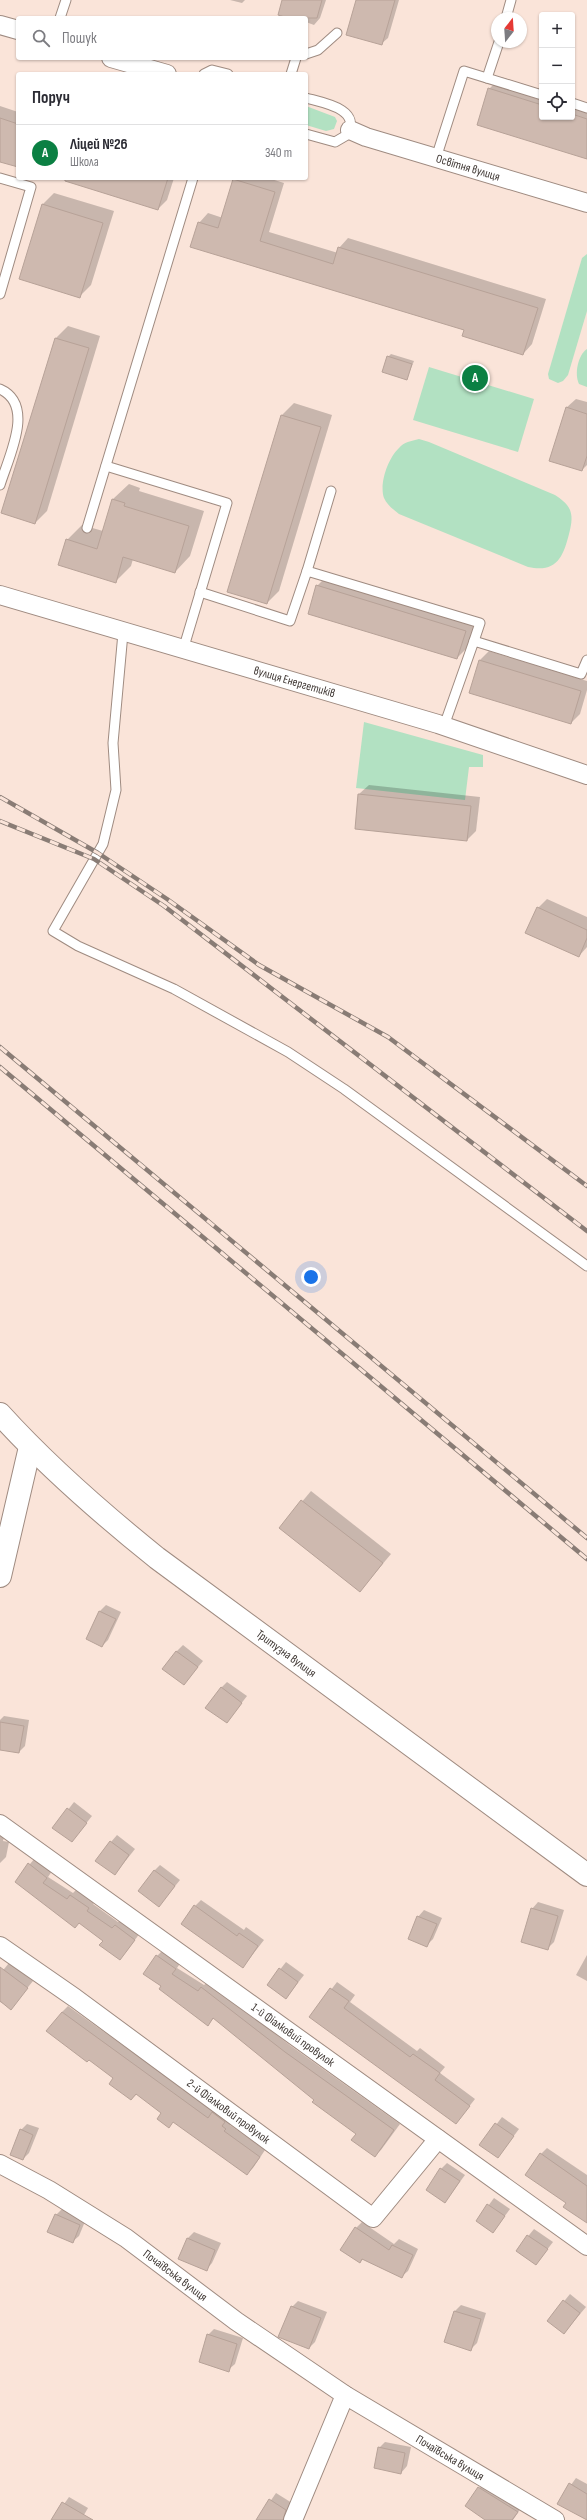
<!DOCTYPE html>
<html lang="uk">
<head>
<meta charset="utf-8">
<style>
  body { margin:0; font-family:"Sofia Sans Condensed",sans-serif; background:#f7f7f7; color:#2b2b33 }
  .controls { position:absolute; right:12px; top:12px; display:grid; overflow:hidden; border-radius:4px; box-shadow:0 1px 3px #0004 }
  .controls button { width:36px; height:36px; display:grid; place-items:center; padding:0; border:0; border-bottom:1px solid #e1e1e2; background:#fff; color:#2b2b33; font:20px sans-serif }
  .compass { position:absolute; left:491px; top:12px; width:36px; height:36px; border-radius:50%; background:#fff; box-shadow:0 1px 3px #0004; rotate:17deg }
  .you { position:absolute; left:311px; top:1277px; width:14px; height:14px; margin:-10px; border:3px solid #fff; border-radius:50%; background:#1a73e8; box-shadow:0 0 0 6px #1a73e833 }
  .badge { display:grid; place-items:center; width:26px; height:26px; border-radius:50%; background:#0b8043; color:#fff; font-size:13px; font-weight:700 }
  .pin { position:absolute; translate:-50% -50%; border:2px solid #fff; box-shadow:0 1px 4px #0006 }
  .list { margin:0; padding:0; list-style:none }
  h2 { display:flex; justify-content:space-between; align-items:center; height:52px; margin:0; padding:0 16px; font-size:17px }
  h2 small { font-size:13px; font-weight:400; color:#7c7c81 }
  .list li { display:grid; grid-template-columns:26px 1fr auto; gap:12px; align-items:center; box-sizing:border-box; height:56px; padding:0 16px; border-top:1px solid #e1e1e2 }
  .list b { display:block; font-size:15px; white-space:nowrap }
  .list p { margin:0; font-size:13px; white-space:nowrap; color:#7c7c81 }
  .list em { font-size:13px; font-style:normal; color:#7c7c81 }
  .icon { flex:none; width:22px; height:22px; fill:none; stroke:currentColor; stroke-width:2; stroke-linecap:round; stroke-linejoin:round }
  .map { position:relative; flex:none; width:587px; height:2520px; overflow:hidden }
  .search { position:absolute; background:#fff; box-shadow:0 1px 3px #0004; left:16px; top:16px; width:292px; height:44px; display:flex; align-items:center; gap:10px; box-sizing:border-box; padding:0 14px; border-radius:4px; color:#7c7c81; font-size:15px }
  .panel { position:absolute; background:#fff; box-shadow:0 1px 3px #0004; left:16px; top:72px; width:292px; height:108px; border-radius:4px }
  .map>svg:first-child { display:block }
  .green { fill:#b2e1c2 }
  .shadow { fill:#0003 }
  .building { fill:#ceb9af; stroke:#b7a298 }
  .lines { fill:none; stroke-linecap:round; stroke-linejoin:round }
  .service-casing { stroke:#9f8b81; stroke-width:11 }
  .minor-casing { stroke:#9f8b81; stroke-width:20 }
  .tertiary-casing { stroke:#9f8b81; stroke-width:24 }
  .service { stroke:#fff; stroke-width:9 }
  .minor { stroke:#fff; stroke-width:18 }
  .tertiary { stroke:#fff; stroke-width:22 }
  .rail-casing { stroke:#897c75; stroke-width:4.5 }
  .rail { stroke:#fae4d9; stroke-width:3; stroke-dasharray:9; stroke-linecap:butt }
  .labels { text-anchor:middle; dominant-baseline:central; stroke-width:3.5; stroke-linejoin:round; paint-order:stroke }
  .street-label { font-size:12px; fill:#3e3632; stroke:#fae4d9 }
</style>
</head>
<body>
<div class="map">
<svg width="587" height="2520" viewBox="0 0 587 2520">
  <rect width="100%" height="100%" fill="#fae4d9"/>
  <g class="green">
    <path d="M306 106 335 117 337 121 334 129 326 131 306 125Z"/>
    <path d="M587 254V311L568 375 563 381 558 383 549 379 548 374 582 258Z"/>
    <path d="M587 349V387L579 384C574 374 578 355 587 349Z"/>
    <path d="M429 367 534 399 518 452 413 420Z"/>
    <path d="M419 439 429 442 555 495C561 499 567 503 570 510 573 518 571 526 569 534 563 558 556 573 528 567L399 514C393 509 387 505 384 498 379 484 388 458 399 448 404 442 411 441 419 439Z"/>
    <path d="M364 722 483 755V767H469L465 800 356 788Z"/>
  </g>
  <g class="shadow">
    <path d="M230 0H245L242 3Z"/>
    <path d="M283 0H326L320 18 314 25 306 22V18H291Z"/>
    <path d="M356 0H399L388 38 381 44Z"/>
    <path d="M501 77 542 90V117H572V99L587 103V158L489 89Z"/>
    <path d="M0 106 18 112V166L0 161Z"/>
    <path d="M57 178H174L167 200 158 209Z"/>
    <path d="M236 178H268L284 183 269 232 338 253 339 248 348 238 546 299 532 344 523 354 199 223 208 213 223 218Z"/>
    <path d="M54 193 114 211 91 285 79 297 42 205Z"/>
    <path d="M68 326 100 336 47 511 35 523 2 513 56 338Z"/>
    <path d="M391 354 414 361 407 378 388 357Z"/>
    <path d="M576 399 587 402V465L582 470 566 408Z"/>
    <path d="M294 403 332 415 279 591 267 603 228 591 282 415Z"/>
    <path d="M129 484 140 488 139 491 204 511 190 556 175 572 133 559 131 566 115 582 67 540 82 525 103 531 113 499Z"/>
    <path d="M329 574 477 619 469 646 457 658 317 586Z"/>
    <path d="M489 651 587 681V690L580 714 571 723 480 660Z"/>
    <path d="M369 785 480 797 476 831 467 840 359 794Z"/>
    <path d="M547 899 587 917V947L579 956 538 908Z"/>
    <path d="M311 1491 391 1554 360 1591 280 1528Z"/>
    <path d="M106 1605 121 1612 108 1640 102 1646 87 1638 100 1611Z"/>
    <path d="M183 1645 203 1661 184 1684 176 1652Z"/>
    <path d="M227 1682 247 1696 227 1722 221 1688Z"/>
    <path d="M4 1716 29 1720 25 1746 19 1752 0 1749V1720Z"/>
    <path d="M74 1802 92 1816 72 1841 54 1828Z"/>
    <path d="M0 1833 5 1834 3 1841 9 1842 6 1857 0 1863Z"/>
    <path d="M117 1835 135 1849 115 1874 111 1842Z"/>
    <path d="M35 1858 52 1871 48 1877 73 1893 77 1889 95 1902 93 1904 118 1922 122 1919 140 1933 126 1952 16 1881Z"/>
    <path d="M160 1865 180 1880 159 1906 154 1871Z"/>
    <path d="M201 1900 244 1930 246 1927 264 1940 243 1967 195 1906Z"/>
    <path d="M538 1902 564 1910 554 1942 547 1949 532 1909Z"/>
    <path d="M424 1910 442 1918 433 1939 427 1945 418 1917Z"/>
    <path d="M163 1950 181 1962 177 1968 204 1985 208 1982 291 2046 400 2124 381 2150 374 2156 358 2133 214 2018 208 2024 162 1986 157 1956Z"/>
    <path d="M587 1955V1981L576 1975Z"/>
    <path d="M286 1962 304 1975 286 1998 268 1985Z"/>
    <path d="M9 1963 33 1981 11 2008 0 2002V1974Z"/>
    <path d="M337 1982 355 1995 350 2002 417 2051 420 2048 445 2067 440 2073 475 2099 456 2123 311 2016Z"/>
    <path d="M68 2006 231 2123 230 2125 265 2150 253 2168 246 2174 137 2094 131 2099 62 2012Z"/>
    <path d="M502 2117 519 2129 498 2157 481 2145Z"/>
    <path d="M27 2124 39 2128 29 2153 23 2159 21 2130Z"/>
    <path d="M547 2148 587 2175V2223L568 2203 541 2154Z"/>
    <path d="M447 2163 465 2175 445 2202 441 2169Z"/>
    <path d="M494 2198 510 2209 493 2232 477 2221Z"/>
    <path d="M62 2209 86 2219 79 2236 72 2242 56 2215Z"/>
    <path d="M362 2222 394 2244 399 2239 418 2249 408 2271 401 2277 363 2259 360 2262 356 2228Z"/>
    <path d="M534 2229 553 2242 536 2264 517 2250Z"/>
    <path d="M194 2232 221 2243 212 2263 206 2270 180 2258 188 2238Z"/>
    <path d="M570 2294 586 2307 564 2333 548 2321Z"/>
    <path d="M298 2301 327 2312 315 2342 309 2348 292 2307Z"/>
    <path d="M461 2305 486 2313 477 2343 471 2349 455 2311Z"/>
    <path d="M214 2329 243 2338 235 2364 228 2370 208 2335Z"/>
    <path d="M385 2442 411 2447 407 2466 401 2473 379 2448Z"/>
    <path d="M576 2478 587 2484V2520L558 2503Z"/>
    <path d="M485 2481 523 2505 513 2520H487L466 2506Z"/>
    <path d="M276 2493 292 2503 288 2520 258 2519Z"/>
    <path d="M69 2497 88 2508 81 2520H53Z"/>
  </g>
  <g class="building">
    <path d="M282 0H322L317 18H288L278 15Z"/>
    <path d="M356 0H395L382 45 346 35Z"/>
    <path d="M488 88 542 105V117H572V114L587 119V159L477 125Z"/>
    <path d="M0 118 18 124V167L0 162Z"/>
    <path d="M65 178H168L158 210 65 181Z"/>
    <path d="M233 179 275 192 260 241 333 264 338 247 538 308 523 355 462 336 464 330 190 247 198 222 218 228Z"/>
    <path d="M42 204 103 223 80 298 19 279Z"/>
    <path d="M55 338 89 348 35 524 1 513Z"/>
    <path d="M387 356 412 364 407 380 382 372Z"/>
    <path d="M566 407 587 414V456L582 471 549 461Z"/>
    <path d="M281 415 321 427 267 604 227 592Z"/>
    <path d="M112 499 125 503 124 506 189 526 175 573 123 557 116 583 58 565 66 539 97 549Z"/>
    <path d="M316 585 466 631 457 659 308 614Z"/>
    <path d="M479 660 581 691 571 724 469 693Z"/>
    <path d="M358 794 471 806 467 841 355 829Z"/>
    <path d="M537 907 587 930V938L579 957 525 933Z"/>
    <path d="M301 1500 383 1563 360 1592 279 1528Z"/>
    <path d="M99 1611 116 1619 102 1647 86 1639Z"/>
    <path d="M176 1651 198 1667 184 1685 162 1669Z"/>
    <path d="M221 1687 242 1703 227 1723 205 1708Z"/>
    <path d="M0 1722 24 1726 19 1753 0 1750Z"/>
    <path d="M67 1808 87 1823 72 1842 52 1828Z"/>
    <path d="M110 1841 129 1855 115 1875 95 1861Z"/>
    <path d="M28 1863 47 1878 43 1883 67 1899 70 1895 89 1908 87 1911 112 1928 115 1925 135 1940 120 1960 99 1945 103 1941 79 1923 75 1928 15 1882Z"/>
    <path d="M154 1870 175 1886 159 1907 138 1891Z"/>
    <path d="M194 1905 237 1936 239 1933 258 1946 243 1968 181 1924Z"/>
    <path d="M531 1908 558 1916 548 1950 521 1942Z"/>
    <path d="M417 1916 437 1924 427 1947 408 1939Z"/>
    <path d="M156 1955 176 1969 172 1974 198 1991 201 1987 285 2052 394 2130 375 2157 351 2140 356 2134 312 2102 314 2100 213 2018 208 2026 159 1989 161 1986 143 1974Z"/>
    <path d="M0 1967 28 1988 11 2010 0 2001Z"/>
    <path d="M279 1968 298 1982 286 1999 267 1985Z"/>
    <path d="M330 1988 349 2001 344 2008 410 2057 413 2054 440 2073 435 2080 470 2106 456 2124 309 2017Z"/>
    <path d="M62 2012 208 2118 212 2112 225 2122 222 2126 226 2129 224 2131 260 2157 247 2175 173 2122 169 2128 157 2119 161 2113 136 2094 131 2100 109 2084 113 2078 89 2060 87 2062 46 2031Z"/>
    <path d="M495 2123 514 2136 498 2158 479 2145Z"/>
    <path d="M20 2129 33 2135 23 2160 10 2155Z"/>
    <path d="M540 2153 587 2186V2223L563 2207 566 2203 525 2175Z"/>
    <path d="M440 2168 460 2181 445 2203 426 2190Z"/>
    <path d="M487 2204 505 2216 493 2233 476 2221Z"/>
    <path d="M55 2214 80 2225 73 2243 47 2232Z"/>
    <path d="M355 2227 389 2250 392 2245 413 2255 402 2278 362 2259 360 2263 340 2250Z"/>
    <path d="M527 2235 548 2249 536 2265 516 2251Z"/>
    <path d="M187 2238 215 2250 207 2271 178 2259Z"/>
    <path d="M563 2300 580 2313 564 2334 547 2321Z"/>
    <path d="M291 2306 321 2318 309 2349 278 2337Z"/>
    <path d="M454 2311 481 2319 471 2351 444 2342Z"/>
    <path d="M207 2334 237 2344 229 2372 199 2362Z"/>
    <path d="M378 2447 405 2453 401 2474 374 2468Z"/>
    <path d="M569 2483 587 2494V2520L557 2504Z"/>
    <path d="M478 2487 518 2512 512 2520H485L465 2506Z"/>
    <path d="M269 2499 286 2510 283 2520H256Z"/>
    <path d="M62 2502 93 2520H51Z"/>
  </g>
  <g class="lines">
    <g class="service-casing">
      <g id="service">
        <path d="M60 18 66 0"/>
        <path d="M506 18 511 0"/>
        <path d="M306 54 318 50 337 33"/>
        <path d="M204 74 212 70 228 74"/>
        <path d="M291 74 296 58"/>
        <path d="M487 78 499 42"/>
        <path d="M306 98C324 103 362 109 347 135L335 142 306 134"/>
        <path d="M572 103 587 108"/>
        <path d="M436 158 464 71 542 95"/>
        <path d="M0 178 31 187 0 294"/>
        <path d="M0 389C36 405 8 458 0 485"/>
        <path d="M106 466 227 503 183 650"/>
        <path d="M87 528 193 178"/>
        <path d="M307 571 331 491"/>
        <path d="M200 592 290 621 307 571 480 623 474 641"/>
        <path d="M123 633 113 743 116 790 103 844 53 931 78 946 174 989 288 1052 344 1089 587 1266"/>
        <path d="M444 726 474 641 581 674 587 660"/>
      </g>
    </g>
    <g class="minor-casing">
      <g id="minor">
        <path d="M0 25 18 30"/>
        <path d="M111 58 167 74"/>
        <path id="s1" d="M350 130 366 137 587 203"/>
        <path id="s2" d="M0 595 438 724 587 775"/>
        <path id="s3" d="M0 1824 587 2246"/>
        <path id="s4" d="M0 1946 75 1998 373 2218 438 2139"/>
        <path id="s5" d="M0 2164 49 2190 126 2238 236 2321 345 2395 555 2520"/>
        <path d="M293 2520 345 2395"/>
      </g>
    </g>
    <g class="tertiary-casing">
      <g id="tertiary">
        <path id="s6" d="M0 1414C48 1467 101 1513 157 1558L587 1875"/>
        <path d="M0 1576 30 1447"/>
      </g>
    </g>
    <use href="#service" class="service"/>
    <use href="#minor" class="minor"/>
    <use href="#tertiary" class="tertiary"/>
    <g class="rail-casing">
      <g id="rail">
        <path d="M0 797 98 853 167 899 259 965 388 1037 587 1186"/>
        <path d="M0 821 94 859 164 906 587 1231"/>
        <path d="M0 1047 587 1538"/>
        <path d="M0 1067 587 1559"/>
      </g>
    </g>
    <use href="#rail" class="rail"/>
  </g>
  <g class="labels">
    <g class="street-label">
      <text stroke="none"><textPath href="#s1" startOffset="124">Освітня вулиця</textPath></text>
      <text stroke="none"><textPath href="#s2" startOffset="307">вулиця Енергетиків</textPath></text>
      <text stroke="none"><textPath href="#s6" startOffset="374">Тритузна вулиця</textPath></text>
      <text stroke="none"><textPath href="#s3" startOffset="361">1-й Фіалковий провулок</textPath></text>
      <text stroke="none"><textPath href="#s4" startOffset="282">2-й Фіалковий провулок</textPath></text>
      <text stroke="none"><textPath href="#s5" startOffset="208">Почаївська вулиця</textPath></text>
      <text stroke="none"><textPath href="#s5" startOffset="538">Почаївська вулиця</textPath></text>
    </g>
  </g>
</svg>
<div class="controls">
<button>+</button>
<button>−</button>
<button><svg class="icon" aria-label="locate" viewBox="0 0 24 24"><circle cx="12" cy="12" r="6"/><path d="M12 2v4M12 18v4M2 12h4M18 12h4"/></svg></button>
</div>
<svg class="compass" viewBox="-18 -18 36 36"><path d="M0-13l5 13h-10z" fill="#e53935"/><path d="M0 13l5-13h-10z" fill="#7c7c81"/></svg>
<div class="you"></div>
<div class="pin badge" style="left:475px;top:378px">A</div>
<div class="search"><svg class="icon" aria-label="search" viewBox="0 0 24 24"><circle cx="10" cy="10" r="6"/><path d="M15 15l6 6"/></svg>Пошук</div>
<section class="panel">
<h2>Поруч<small></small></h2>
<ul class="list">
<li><span class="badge">A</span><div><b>Ліцей №26</b><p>Школа</p></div><em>340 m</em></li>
</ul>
</section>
</div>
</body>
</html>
